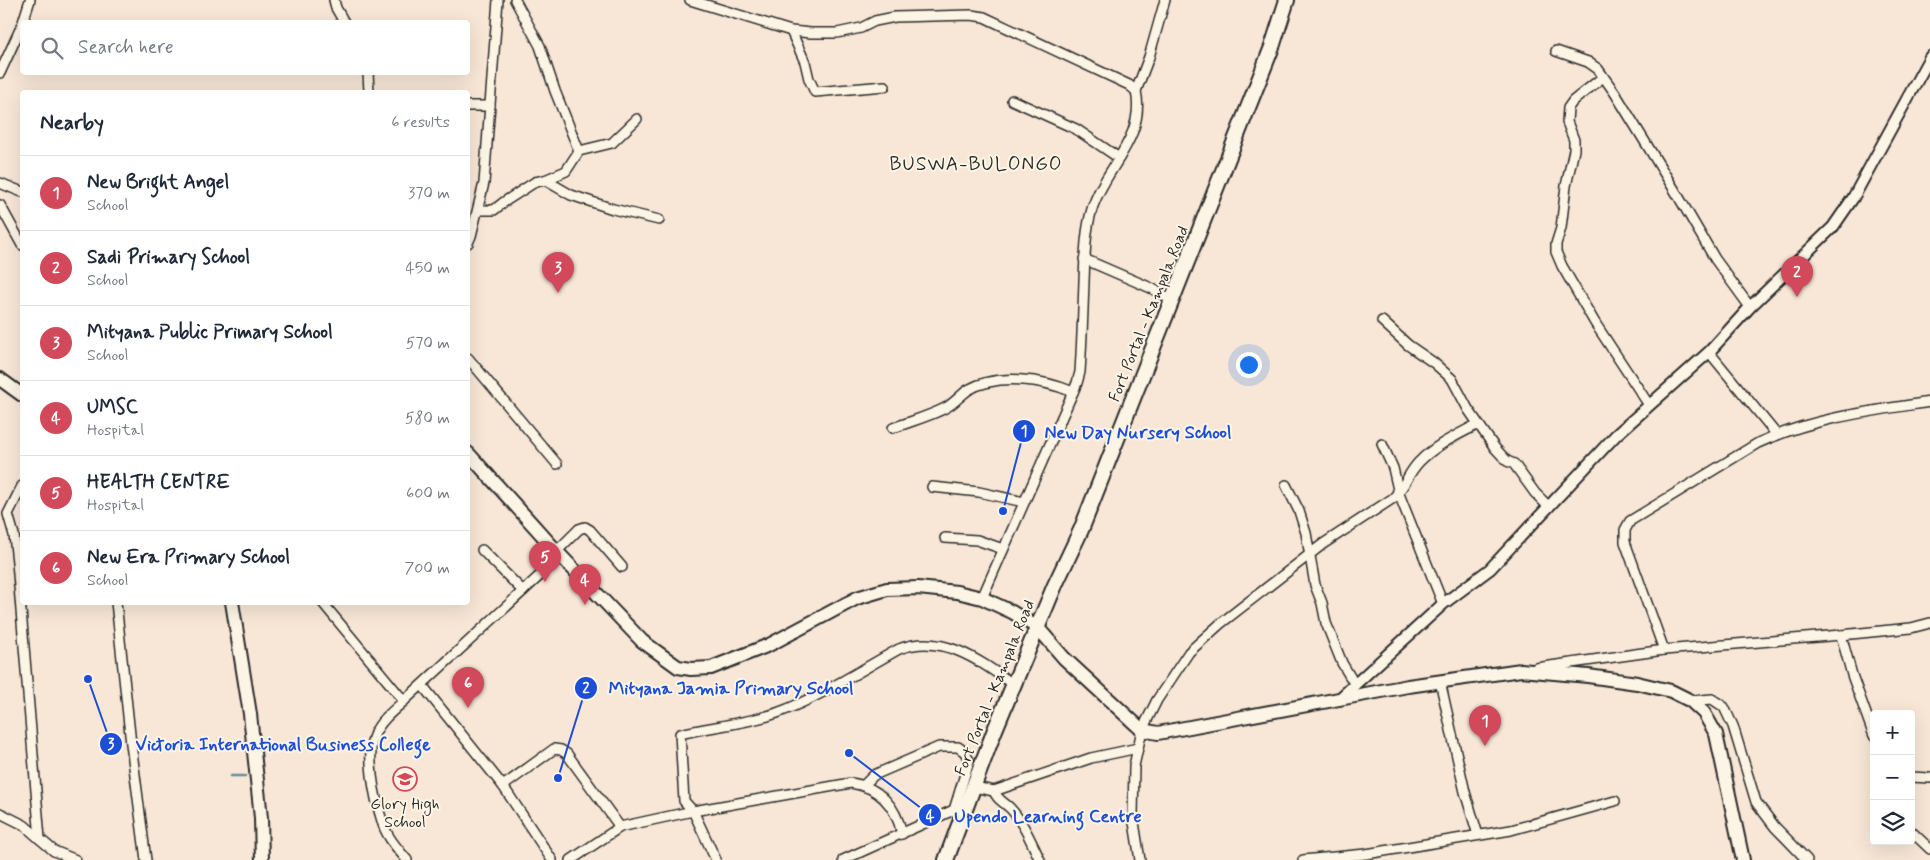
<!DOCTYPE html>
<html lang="en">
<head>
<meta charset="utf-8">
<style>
  body { margin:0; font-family:Mynerve,sans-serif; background:#f6f6f7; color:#1f2937 }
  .controls { position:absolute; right:15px; bottom:15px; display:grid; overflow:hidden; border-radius:5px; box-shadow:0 5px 20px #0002 }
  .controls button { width:45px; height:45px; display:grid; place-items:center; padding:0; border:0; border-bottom:1px solid #e0e1e3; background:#fff; color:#1f2937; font:25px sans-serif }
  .you { position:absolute; left:1248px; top:364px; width:18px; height:18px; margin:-12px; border:4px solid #fff; border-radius:50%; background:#1a73e8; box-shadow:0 0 0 8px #1a73e833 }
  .badge { display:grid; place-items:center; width:32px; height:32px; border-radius:50%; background:#d1495b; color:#fff; font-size:16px; font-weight:700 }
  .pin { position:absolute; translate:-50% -41px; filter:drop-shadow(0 1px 2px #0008) }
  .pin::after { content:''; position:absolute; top:26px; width:18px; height:15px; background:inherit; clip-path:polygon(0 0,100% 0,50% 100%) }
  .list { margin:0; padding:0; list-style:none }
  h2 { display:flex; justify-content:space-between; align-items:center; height:65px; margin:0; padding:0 20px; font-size:21px }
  h2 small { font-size:16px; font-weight:400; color:#747a83 }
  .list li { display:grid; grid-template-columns:32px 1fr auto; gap:15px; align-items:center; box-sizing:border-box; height:75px; padding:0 20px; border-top:1px solid #e0e1e3 }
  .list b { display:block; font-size:19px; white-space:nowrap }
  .list p { margin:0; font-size:16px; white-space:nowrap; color:#747a83 }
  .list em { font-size:16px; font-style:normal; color:#747a83 }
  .icon { flex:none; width:28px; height:28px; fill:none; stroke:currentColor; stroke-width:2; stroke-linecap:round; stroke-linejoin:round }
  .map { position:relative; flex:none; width:1930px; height:860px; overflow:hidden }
  .search { position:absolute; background:#fff; box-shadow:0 5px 20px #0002; left:20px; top:20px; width:450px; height:55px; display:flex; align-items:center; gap:12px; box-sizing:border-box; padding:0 18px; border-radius:5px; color:#747a83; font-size:19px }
  .panel { position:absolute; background:#fff; box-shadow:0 5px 20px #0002; left:20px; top:90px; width:450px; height:515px; border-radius:5px }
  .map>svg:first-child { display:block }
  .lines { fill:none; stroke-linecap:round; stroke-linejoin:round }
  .stream { stroke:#608d9a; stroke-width:2.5 }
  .minor-casing { stroke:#2b2b2b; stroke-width:12 }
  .tertiary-casing { stroke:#2b2b2b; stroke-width:14 }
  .secondary-casing { stroke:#2b2b2b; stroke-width:16 }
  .primary-casing { stroke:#2b2b2b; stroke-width:18 }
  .minor { stroke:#fcf5e5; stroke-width:9 }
  .tertiary { stroke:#fcf5e5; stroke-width:10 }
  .secondary { stroke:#fcf5e5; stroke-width:12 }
  .primary { stroke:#fcf5e5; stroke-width:14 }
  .labels { text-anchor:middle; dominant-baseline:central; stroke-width:4; stroke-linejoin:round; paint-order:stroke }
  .street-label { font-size:16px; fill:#2b2b2b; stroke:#fcf5e5 }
  .poi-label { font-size:16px; fill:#2b2b2b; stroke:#fcf5e5 }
  .quarter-label { font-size:19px; letter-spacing:1px; fill:#2b2b2b; stroke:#fcf5e5 }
  .leader { fill:none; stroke:#1d4ed8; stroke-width:2 }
  .callout-dot { fill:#1d4ed8; stroke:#fcf5e5; stroke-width:2 }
  .mark-label { font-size:15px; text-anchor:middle; font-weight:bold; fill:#fff }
  .callout-label { font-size:18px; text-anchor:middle; font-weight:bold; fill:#1d4ed8; stroke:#fcf5e5; stroke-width:4; stroke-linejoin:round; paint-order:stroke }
</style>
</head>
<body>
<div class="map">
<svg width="1930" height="860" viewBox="0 0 1930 860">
  <rect width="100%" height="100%" fill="#f8e7d7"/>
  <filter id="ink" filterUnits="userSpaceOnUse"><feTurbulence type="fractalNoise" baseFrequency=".02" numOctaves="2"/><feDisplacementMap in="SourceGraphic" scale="10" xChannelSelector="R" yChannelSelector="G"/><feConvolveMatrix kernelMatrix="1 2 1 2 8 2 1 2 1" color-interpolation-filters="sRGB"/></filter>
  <g filter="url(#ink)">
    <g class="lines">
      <path class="stream" d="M231 776H245"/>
      <g class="minor-casing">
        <g id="minor">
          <path d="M334 0 336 8 344 22"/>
          <path d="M515 0 540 46 555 91 579 151"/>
          <path d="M690 0 791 31 811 33H837L861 28 875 21 895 17 971 15 984 17 1129 85 1136 91C1146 139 1105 167 1092 209 1085 232 1085 257 1084 281 1083 311 1082 341 1080 372L1077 383 982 598"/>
          <path d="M23 22 30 0"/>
          <path d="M791 31 805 62 809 79 815 92 885 86"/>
          <path d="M1556 51 1588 62 1598 69 1615 93 1677 194 1715 259 1750 307"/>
          <path d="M368 72 369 92"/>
          <path d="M0 73 22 25"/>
          <path d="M1603 77 1573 101 1568 108 1567 122 1574 140V150L1566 186 1561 228 1556 244V252L1562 266 1595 323 1649 405"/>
          <path d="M1136 91 1149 57 1165 0"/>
          <path d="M1012 100 1076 129 1119 158"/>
          <path d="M468 106H490"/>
          <path d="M545 180 566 171 579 151 612 143 637 119"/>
          <path d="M0 183 22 192"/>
          <path d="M0 205 22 245"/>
          <path d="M478 210H494L504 202 535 182 545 180 571 195 613 209 659 220"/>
          <path d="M468 243 471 236 484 183 498 0"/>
          <path d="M1084 259 1151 288 1172 300"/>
          <path d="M1382 321 1408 345 1434 363 1452 379 1468 409 1495 448 1507 461 1514 464 1535 493 1549 507"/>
          <path d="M1709 352 1777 435"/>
          <path d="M468 358 557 464"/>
          <path d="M893 428C911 421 931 416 947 407 955 402 961 395 968 390 997 373 1043 379 1073 392"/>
          <path d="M1382 444 1393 468 1399 494 1443 604"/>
          <path d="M1286 485 1299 511 1306 533 1315 585 1322 603 1326 623 1342 663 1355 685"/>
          <path d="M22 486 8 514 14 535 17 562 40 839 54 851 76 860"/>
          <path d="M932 487 979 492 1024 502"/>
          <path d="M945 538 977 540 1003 549"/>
          <path d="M482 550 523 591"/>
          <path d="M557 551 579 529 585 527 590 530 622 567"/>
          <path d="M116 602 131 744 146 860"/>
          <path d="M322 602 404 701"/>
          <path d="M1841 635 1852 675 1874 736"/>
          <path d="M1664 650 1625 542V530L1630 521 1758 443C1813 418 1871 411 1930 402"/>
          <path d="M1536 668 1664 650 1841 635 1911 628 1930 623"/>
          <path d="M1440 681 1465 792 1478 835"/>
          <path d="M422 685 503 786 552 860"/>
          <path d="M1691 701 1712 699 1724 707 1733 726 1756 802 1775 827 1807 860"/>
          <path d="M1911 777 1930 778"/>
          <path d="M864 785 874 775 939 747H958L965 752 969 761 954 810"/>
          <path d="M503 786 554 749 561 750 567 754 620 827"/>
          <path d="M974 787 994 791 1091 758 1138 748"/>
          <path d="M994 791C997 800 1004 802 1010 808 1024 823 1031 842 1040 860"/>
          <path d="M0 813 24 825 40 839"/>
          <path d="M1911 831 1930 849"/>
          <path d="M407 860C397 848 386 836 382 821 375 799 365 753 375 733 381 720 394 710 404 701L561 556"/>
          <path d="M571 860 620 827 693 811 851 783C879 787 896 806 902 834"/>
          <path d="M716 860 693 811 684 801 680 734C712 726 746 724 777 713 820 697 859 671 899 649 942 632 980 661 1014 685"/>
          <path d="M843 860 958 808"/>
          <path d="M1140 860 1133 816 1134 766 1142 730 1157 700 1189 652 1220 624 1323 544 1392 499C1404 489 1408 473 1419 462 1435 445 1458 435 1478 424"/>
          <path d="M1303 860 1366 854 1511 830 1615 801"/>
        </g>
      </g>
      <g class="tertiary-casing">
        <path id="tertiary" d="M1338 700 1443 604 1490 569 1616 435 1709 352 1750 307 1833 227 1853 198 1930 57"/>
      </g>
      <g class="secondary-casing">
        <g id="secondary">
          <path d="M0 379 22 395"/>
          <path d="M468 453 561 556 642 641 678 667 691 669 711 668 769 645 857 598 887 589 918 588 957 592 982 598 1012 612 1038 628 1064 658 1142 730 1158 733 1408 686 1521 670 1588 676 1637 683 1671 691 1691 701 1704 713 1716 734 1743 860"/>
          <path d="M232 602 250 714 261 818 262 860"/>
        </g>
      </g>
      <g class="primary-casing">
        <path id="primary" d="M946 860 994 732 1055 585 1081 530 1272 47 1287 0"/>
      </g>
      <use href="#minor" class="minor"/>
      <use href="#tertiary" class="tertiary"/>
      <use href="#secondary" class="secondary"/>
      <use href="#primary" class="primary"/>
    </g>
  </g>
  <defs>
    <g id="school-ring" transform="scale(1.25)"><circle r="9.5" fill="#fcf5e5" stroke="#d1495b" stroke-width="1.5"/><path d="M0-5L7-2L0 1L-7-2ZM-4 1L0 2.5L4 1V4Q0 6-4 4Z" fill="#d1495b"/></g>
  </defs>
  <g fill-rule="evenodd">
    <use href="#school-ring" x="405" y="779"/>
  </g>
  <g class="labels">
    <g class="street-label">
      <text transform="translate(1149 314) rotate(-68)">Fort Portal - Kampala Road</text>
      <text transform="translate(995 688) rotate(-68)">Fort Portal - Kampala Road</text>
    </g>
    <g class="poi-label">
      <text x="405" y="804">Glory High<tspan x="405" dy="18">School</tspan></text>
    </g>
    <g class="quarter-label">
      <text x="976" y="164">BUSWA-BULONGO</text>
    </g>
  </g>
  <path class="leader" d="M1003 511L1024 431M558 778L586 688M88 679L111 744M849 753L930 815"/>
  <g class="callout-dot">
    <circle cx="1003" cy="511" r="5"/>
    <circle cx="558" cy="778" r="5"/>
    <circle cx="88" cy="679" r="5"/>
    <circle cx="849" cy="753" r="5"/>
    <circle cx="1024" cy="431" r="12"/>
    <circle cx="586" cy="688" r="12"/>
    <circle cx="111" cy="744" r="12"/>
    <circle cx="930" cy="815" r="12"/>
  </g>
  <g class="mark-label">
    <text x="1024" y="436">1</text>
    <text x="586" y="693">2</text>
    <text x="111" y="749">3</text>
    <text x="930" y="821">4</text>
  </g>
  <g class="callout-label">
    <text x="1138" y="438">New Day Nursery School</text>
    <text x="731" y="694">Mityana Jamia Primary School</text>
    <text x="283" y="750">Victoria International Business College</text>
    <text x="1048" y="822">Upendo Learning Centre</text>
  </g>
</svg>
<div class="controls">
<button>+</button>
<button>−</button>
<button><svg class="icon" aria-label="layers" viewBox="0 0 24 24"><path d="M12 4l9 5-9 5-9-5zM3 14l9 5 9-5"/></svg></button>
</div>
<div class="you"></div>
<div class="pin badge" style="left:1485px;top:746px">1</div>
<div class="pin badge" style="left:1797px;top:297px">2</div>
<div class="pin badge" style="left:558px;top:293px">3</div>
<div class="pin badge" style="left:585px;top:605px">4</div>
<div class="pin badge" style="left:545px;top:582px">5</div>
<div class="pin badge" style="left:468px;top:708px">6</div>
<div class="search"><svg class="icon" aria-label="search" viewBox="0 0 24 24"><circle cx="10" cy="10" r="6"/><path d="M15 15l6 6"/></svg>Search here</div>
<section class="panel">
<h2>Nearby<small>6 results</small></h2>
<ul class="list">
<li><span class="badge">1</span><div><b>New Bright Angel</b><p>School</p></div><em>370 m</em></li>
<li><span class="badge">2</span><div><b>Sadi Primary School</b><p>School</p></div><em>450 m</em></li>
<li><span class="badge">3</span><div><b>Mityana Public Primary School</b><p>School</p></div><em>570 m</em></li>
<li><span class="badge">4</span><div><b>UMSC</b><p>Hospital</p></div><em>580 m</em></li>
<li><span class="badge">5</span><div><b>HEALTH CENTRE</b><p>Hospital</p></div><em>600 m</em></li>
<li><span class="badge">6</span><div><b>New Era Primary School</b><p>School</p></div><em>700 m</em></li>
</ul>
</section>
</div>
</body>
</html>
